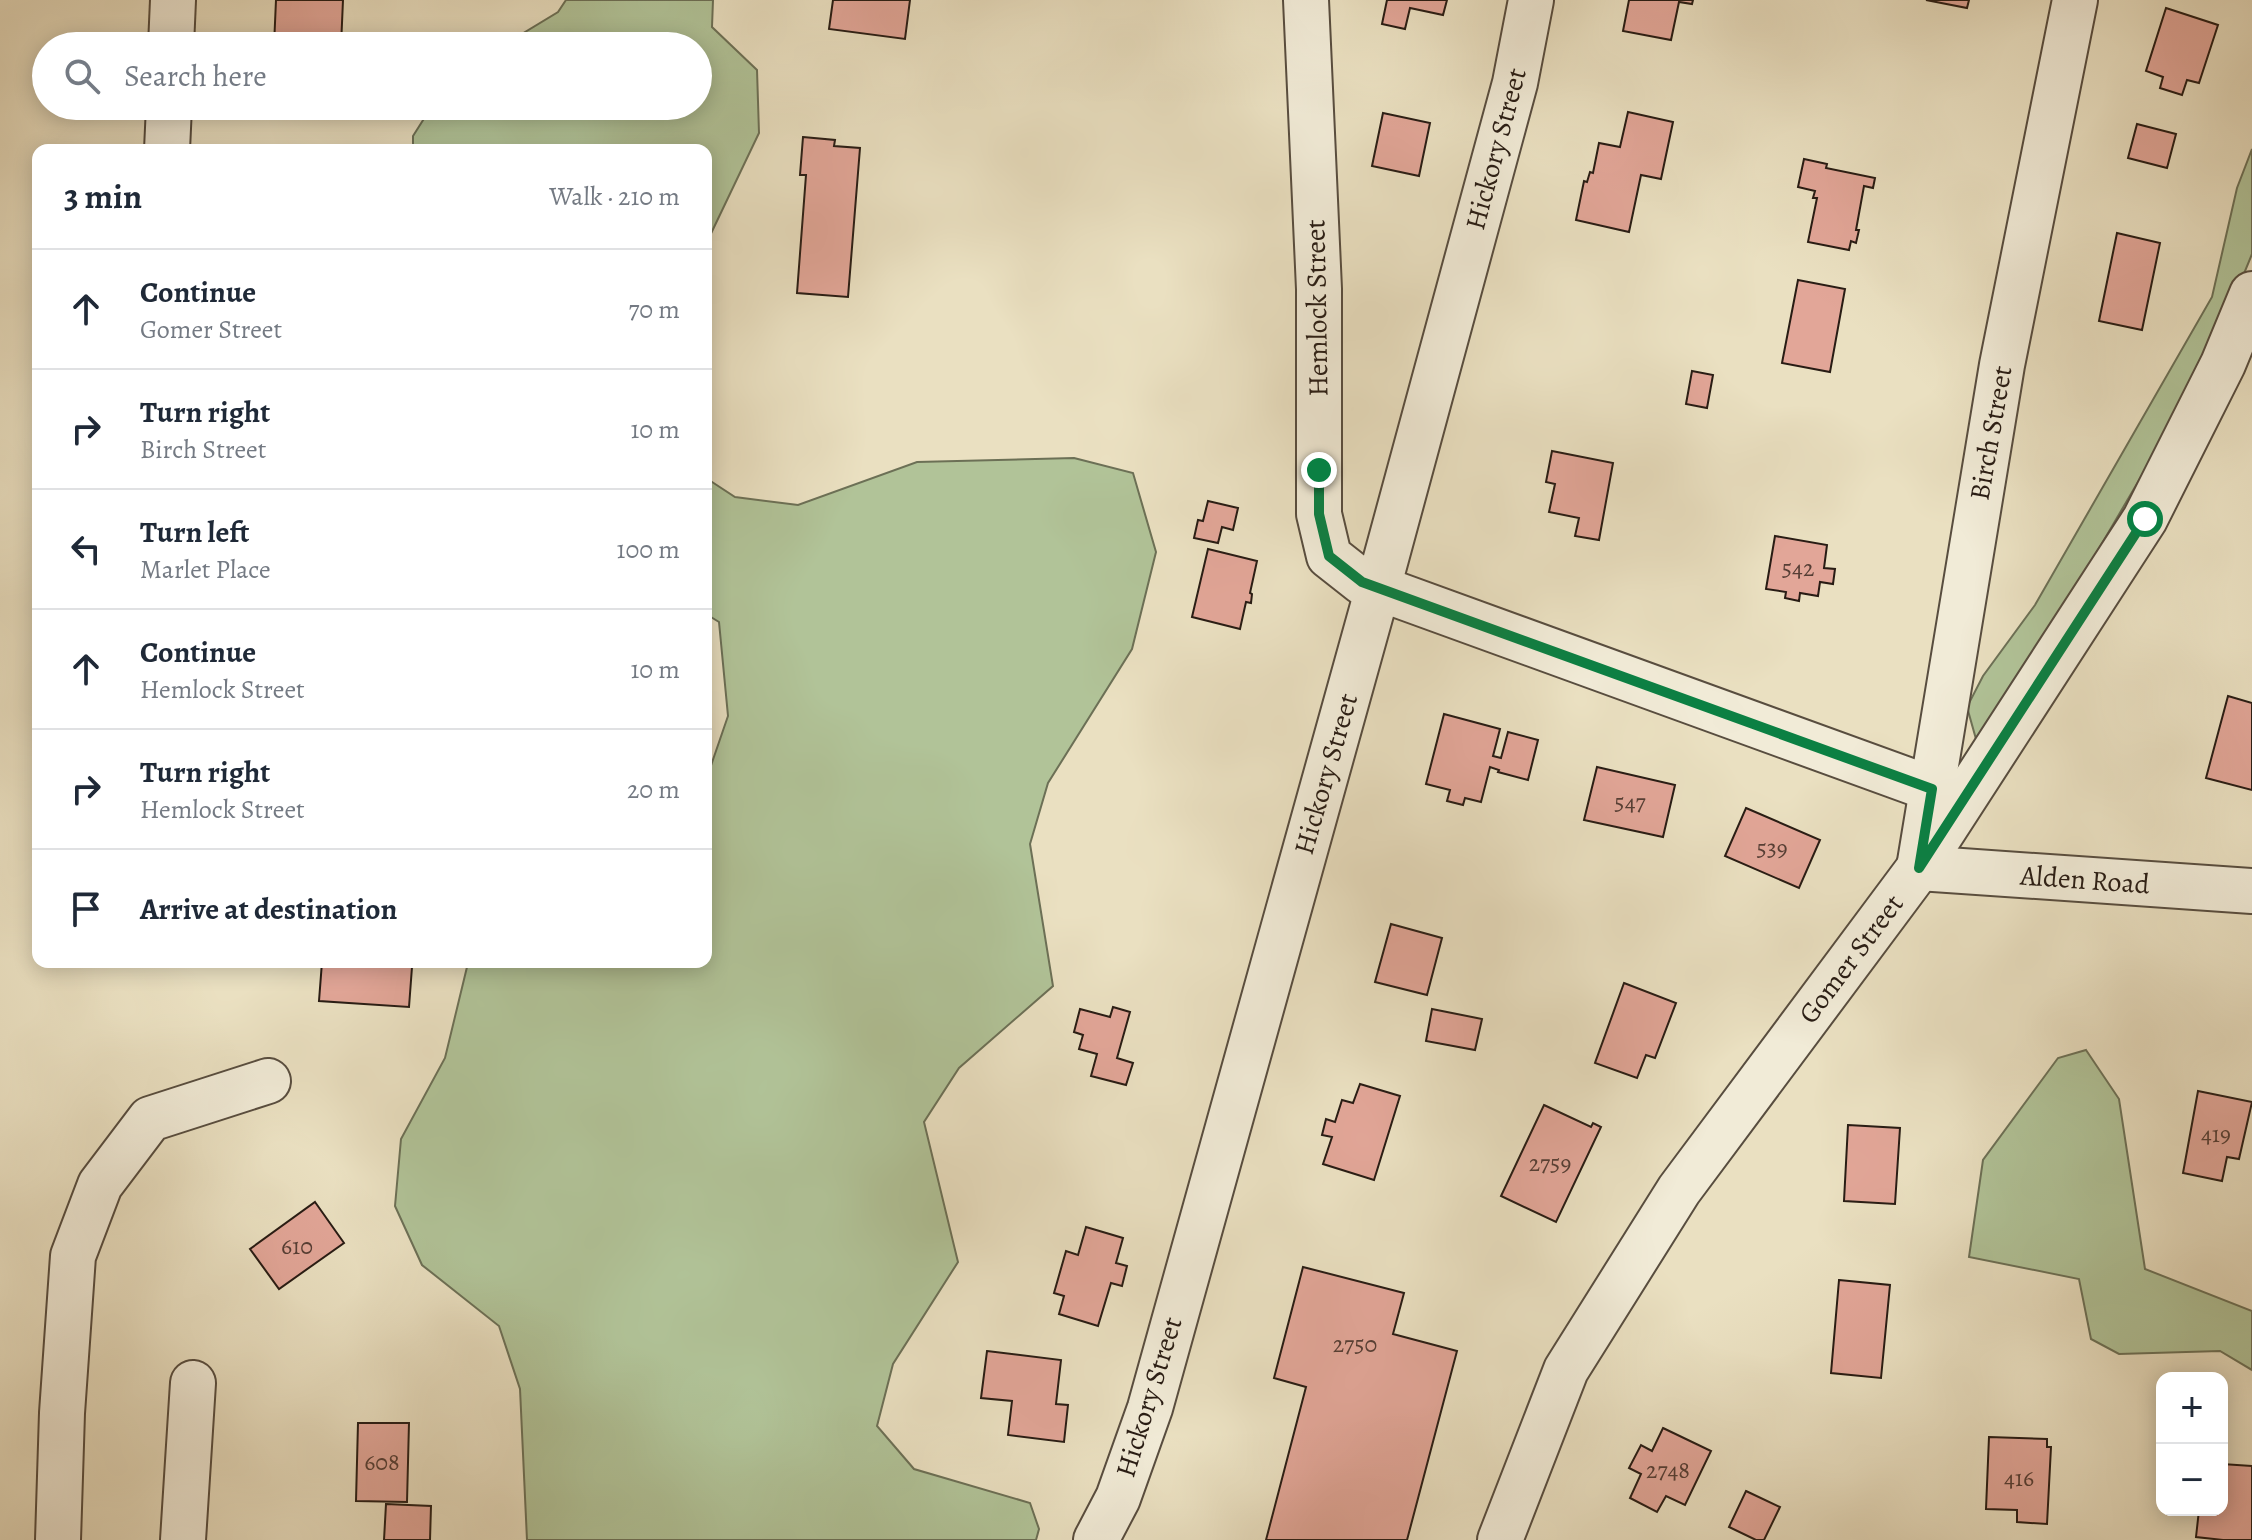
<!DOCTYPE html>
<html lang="en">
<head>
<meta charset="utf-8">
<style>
  body { margin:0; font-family:Alegreya,serif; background:#f2f2f3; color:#1f2937 }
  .controls { position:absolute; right:24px; bottom:24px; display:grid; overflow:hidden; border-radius:16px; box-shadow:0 4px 20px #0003 }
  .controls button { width:72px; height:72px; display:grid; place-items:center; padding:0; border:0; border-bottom:2px solid #e0e1e3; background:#fff; color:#1f2937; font:40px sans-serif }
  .stop { position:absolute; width:24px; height:24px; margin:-18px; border:6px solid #0b8043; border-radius:50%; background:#fff }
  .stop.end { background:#0b8043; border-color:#fff; box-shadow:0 2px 8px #0008 }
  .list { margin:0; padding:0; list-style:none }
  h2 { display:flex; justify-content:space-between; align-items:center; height:104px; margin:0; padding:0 32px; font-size:34px }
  h2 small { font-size:26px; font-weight:400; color:#747a83 }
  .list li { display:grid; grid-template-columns:52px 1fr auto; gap:24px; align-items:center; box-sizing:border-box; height:120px; padding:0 32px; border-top:2px solid #e0e1e3 }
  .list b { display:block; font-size:30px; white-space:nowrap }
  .list p { margin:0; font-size:26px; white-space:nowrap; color:#747a83 }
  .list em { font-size:26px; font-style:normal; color:#747a83 }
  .icon { flex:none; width:44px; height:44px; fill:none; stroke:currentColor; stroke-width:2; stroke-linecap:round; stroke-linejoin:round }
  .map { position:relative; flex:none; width:2252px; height:1540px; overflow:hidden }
  .search { position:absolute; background:#fff; box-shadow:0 4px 20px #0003; left:32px; top:32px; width:680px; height:88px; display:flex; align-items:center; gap:20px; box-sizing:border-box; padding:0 28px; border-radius:44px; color:#747a83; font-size:30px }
  .panel { position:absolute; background:#fff; box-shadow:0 4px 20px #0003; left:32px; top:144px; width:680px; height:824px; border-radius:16px }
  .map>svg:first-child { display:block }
  .green { fill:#b1c398; stroke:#6c7056; stroke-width:2 }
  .building { fill:#e2a698; stroke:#281c14; stroke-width:2 }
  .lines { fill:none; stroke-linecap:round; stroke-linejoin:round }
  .minor-casing { stroke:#584d3f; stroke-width:48 }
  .minor { stroke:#f1ebd7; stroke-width:44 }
  .route { stroke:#0b8043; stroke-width:10 }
  .labels { text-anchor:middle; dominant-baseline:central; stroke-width:6; stroke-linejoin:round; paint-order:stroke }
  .number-label { font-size:24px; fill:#563e35 }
  .street-label { font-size:28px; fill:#281c14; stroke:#f1ebd7 }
</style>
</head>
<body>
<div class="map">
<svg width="2252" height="1540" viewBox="0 0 2252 1540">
  <rect width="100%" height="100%" fill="#eae0c1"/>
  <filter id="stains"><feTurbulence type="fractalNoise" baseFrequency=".0025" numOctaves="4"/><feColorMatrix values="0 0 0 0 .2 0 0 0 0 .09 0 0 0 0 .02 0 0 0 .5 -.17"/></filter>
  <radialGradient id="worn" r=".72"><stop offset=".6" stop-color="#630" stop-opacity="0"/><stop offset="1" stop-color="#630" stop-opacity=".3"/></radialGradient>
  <g class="green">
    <path d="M566 0H713L712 27 757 70 759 133 706 244V150H413V136L432 106H698V46H502L558 12Z"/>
    <path d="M2252 149V254L2206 366 2026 673 1976 739 1967 707 1983 676 2035 605 2212 297 2237 188Z"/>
    <path d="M1074 458 1133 473 1156 552 1132 649 1048 783 1030 844 1053 986 959 1068 924 1122 958 1262 893 1364 877 1426 914 1469 1030 1503 1039 1529 1036 1540H527L520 1389 499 1326 422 1265 395 1206 401 1139 445 1058 467 967 465 962H706V780L728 716 719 622 706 614V478L735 497 798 505 917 462Z"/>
    <path d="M2086 1050 2119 1099 2145 1269 2252 1311V1370L2220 1351 2119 1354 2091 1339 2079 1279 1969 1257 1983 1160 2058 1058Z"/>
  </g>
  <g class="building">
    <path d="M276 0H343L341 46H274Z"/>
    <path d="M833 0H910L905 39 829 29Z"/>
    <path d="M1387 0H1447L1443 15 1410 8 1405 29 1382 24Z"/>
    <path d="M1629 0H1693L1692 4 1679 2 1671 40 1623 31Z"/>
    <path d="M1926 0H1969L1967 8Z"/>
    <path d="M2166 8 2218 25 2199 83 2187 80 2182 95 2160 88 2163 77 2146 71Z"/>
    <path d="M1628 112 1673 122 1661 179 1641 175 1629 232 1576 220 1584 181 1587 182 1590 172 1593 173 1599 143 1620 147Z"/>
    <path d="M1383 113 1430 123 1419 176 1372 166Z"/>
    <path d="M2137 124 2176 134 2167 168 2128 158Z"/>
    <path d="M803 137 835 140 834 146 860 148 848 297 797 293 806 175H800Z"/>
    <path d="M1804 159 1827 164 1826 168 1875 178 1873 188 1864 186 1856 230H1859L1856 243 1851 241 1849 250 1808 242 1817 198H1813L1815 191 1798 187Z"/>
    <path d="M2117 233 2160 243 2142 330 2099 321Z"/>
    <path d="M1798 280 1845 289 1830 372 1782 363Z"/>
    <path d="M1692 371 1713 375 1707 408 1686 404Z"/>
    <path d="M1552 451 1613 463 1599 540 1575 536 1579 518 1549 512 1555 484 1546 482Z"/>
    <path d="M1208 501 1238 508 1233 530 1222 527 1218 543 1194 538 1198 520 1203 521Z"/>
    <path d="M1775 536 1827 545 1824 568 1835 569 1833 584 1820 582 1818 596 1800 593 1799 601 1785 598 1786 592 1766 589Z"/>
    <path d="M1208 549 1257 561 1250 593 1252 594 1251 603 1246 602 1240 629 1192 617Z"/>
    <path d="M2228 696 2252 703V790L2206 778Z"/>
    <path d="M1444 714 1500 729 1493 756 1501 758 1508 732 1538 740 1528 780 1498 772 1499 770 1490 767 1481 802 1465 798 1463 805 1447 801 1450 790 1426 784Z"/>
    <path d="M1597 767 1675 785 1663 837 1584 820Z"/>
    <path d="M1746 808 1820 840 1799 888 1725 856Z"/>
    <path d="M1391 924 1442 938 1427 995 1375 982Z"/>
    <path d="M322 962H398L397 966 412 967 409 1007 319 1001Z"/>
    <path d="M1624 983 1676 1003 1655 1058 1646 1055 1637 1078 1595 1063Z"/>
    <path d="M1113 1007 1130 1012 1117 1058 1133 1063 1126 1085 1091 1076 1097 1054 1079 1049 1083 1035 1074 1032 1080 1009 1110 1017Z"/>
    <path d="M1432 1009 1482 1019 1475 1050 1426 1041Z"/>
    <path d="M1360 1084 1400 1096 1374 1180 1323 1164 1332 1137 1322 1135 1326 1119 1335 1122 1342 1100 1353 1103Z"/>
    <path d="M2198 1091 2252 1102 2239 1159 2227 1157 2222 1181 2183 1173Z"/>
    <path d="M1544 1105 1591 1127 1593 1123 1601 1127 1556 1222 1501 1196Z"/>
    <path d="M1848 1125 1900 1128 1895 1204 1844 1201Z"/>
    <path d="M315 1202 344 1243 279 1289 250 1249Z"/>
    <path d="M1086 1227 1123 1238 1116 1263 1127 1266 1122 1286 1111 1283 1098 1326 1059 1314 1064 1296 1054 1293 1066 1251 1078 1255Z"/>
    <path d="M1303 1267 1404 1293 1393 1334 1457 1351 1407 1540H1266L1306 1387 1274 1378Z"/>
    <path d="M1839 1280 1890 1285 1881 1378 1831 1373Z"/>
    <path d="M987 1351 1061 1360 1056 1404 1068 1405 1064 1442 1008 1435 1012 1401 981 1398Z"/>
    <path d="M358 1423H409L407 1502 356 1501Z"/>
    <path d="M1663 1428 1711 1451 1685 1505 1666 1496 1657 1512 1630 1498 1641 1474 1629 1468 1641 1445 1652 1451Z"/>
    <path d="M1989 1437 2047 1439V1447H2051L2047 1524 2017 1522V1510L1986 1509Z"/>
    <path d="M2222 1464 2252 1466V1540H2223L2196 1537 2199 1510H2222Z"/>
    <path d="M1746 1491 1780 1507 1764 1540H1756L1729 1527Z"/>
    <path d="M386 1504 431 1506 430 1540H384Z"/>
  </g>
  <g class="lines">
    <g class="minor-casing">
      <g id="minor">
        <path d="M1306 0 1319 289V514L1329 556 1362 582 1932 789"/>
        <path d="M2075 0 2002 365 1919 868 2252 891"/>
        <path d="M171 46 173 0"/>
        <path d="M167 150 169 106"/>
        <path d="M58 1540 62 1413 73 1256 100 1185 150 1119 268 1081"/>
        <path d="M183 1540 193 1383"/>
        <path d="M1096 1540 1118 1498 1150 1408 1378 588 1515 83 1531 0"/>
        <path d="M1500 1540 1566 1370 1679 1190 1919 868 2145 519 2223 364 2252 294"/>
      </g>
    </g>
    <use href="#minor" class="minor"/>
  </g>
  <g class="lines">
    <path class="route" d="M1319 470V514L1329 556 1362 582 1932 789 1919 868 2145 519"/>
  </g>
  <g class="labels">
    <g class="number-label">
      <text x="1798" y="568">542</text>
      <text x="1630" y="802">547</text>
      <text x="1772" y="848">539</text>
      <text x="2216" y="1134">419</text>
      <text x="1550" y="1163">2759</text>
      <text x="297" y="1246">610</text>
      <text x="1355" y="1344">2750</text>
      <text x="382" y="1462">608</text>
      <text x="1668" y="1470">2748</text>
      <text x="2019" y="1478">416</text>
    </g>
    <g class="street-label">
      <text transform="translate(1496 149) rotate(-75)">Hickory Street</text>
      <text transform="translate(1317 308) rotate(-91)">Hemlock Street</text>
      <text transform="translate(1991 433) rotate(-80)">Birch Street</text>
      <text transform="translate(1326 774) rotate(-74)">Hickory Street</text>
      <text transform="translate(2085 880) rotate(4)">Alden Road</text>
      <text transform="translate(1851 959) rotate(-53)">Gomer Street</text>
      <text transform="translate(1149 1397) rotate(-73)">Hickory Street</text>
    </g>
  </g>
  <rect width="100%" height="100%" filter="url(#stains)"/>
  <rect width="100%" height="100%" fill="url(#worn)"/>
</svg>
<div class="controls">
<button>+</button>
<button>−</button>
</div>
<div class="stop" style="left:2145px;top:519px"></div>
<div class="stop end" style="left:1319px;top:470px"></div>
<div class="search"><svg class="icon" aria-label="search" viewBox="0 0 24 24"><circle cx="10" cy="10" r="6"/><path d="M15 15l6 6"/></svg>Search here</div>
<section class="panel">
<h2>3 min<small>Walk · 210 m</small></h2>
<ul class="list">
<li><svg class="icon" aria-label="ahead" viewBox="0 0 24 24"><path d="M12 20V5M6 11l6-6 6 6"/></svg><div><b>Continue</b><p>Gomer Street</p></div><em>70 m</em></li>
<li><svg class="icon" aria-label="right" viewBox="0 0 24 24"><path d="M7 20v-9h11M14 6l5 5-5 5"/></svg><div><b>Turn right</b><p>Birch Street</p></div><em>10 m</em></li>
<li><svg class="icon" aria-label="left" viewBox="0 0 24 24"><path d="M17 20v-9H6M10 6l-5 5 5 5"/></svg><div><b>Turn left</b><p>Marlet Place</p></div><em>100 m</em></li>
<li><svg class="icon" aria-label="ahead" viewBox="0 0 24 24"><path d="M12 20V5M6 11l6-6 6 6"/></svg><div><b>Continue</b><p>Hemlock Street</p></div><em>10 m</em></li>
<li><svg class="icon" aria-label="right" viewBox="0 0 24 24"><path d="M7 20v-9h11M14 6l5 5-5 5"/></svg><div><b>Turn right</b><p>Hemlock Street</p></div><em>20 m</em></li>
<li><svg class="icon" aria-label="arrive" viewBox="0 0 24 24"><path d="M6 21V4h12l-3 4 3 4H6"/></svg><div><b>Arrive at destination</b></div></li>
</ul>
</section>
</div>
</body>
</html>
